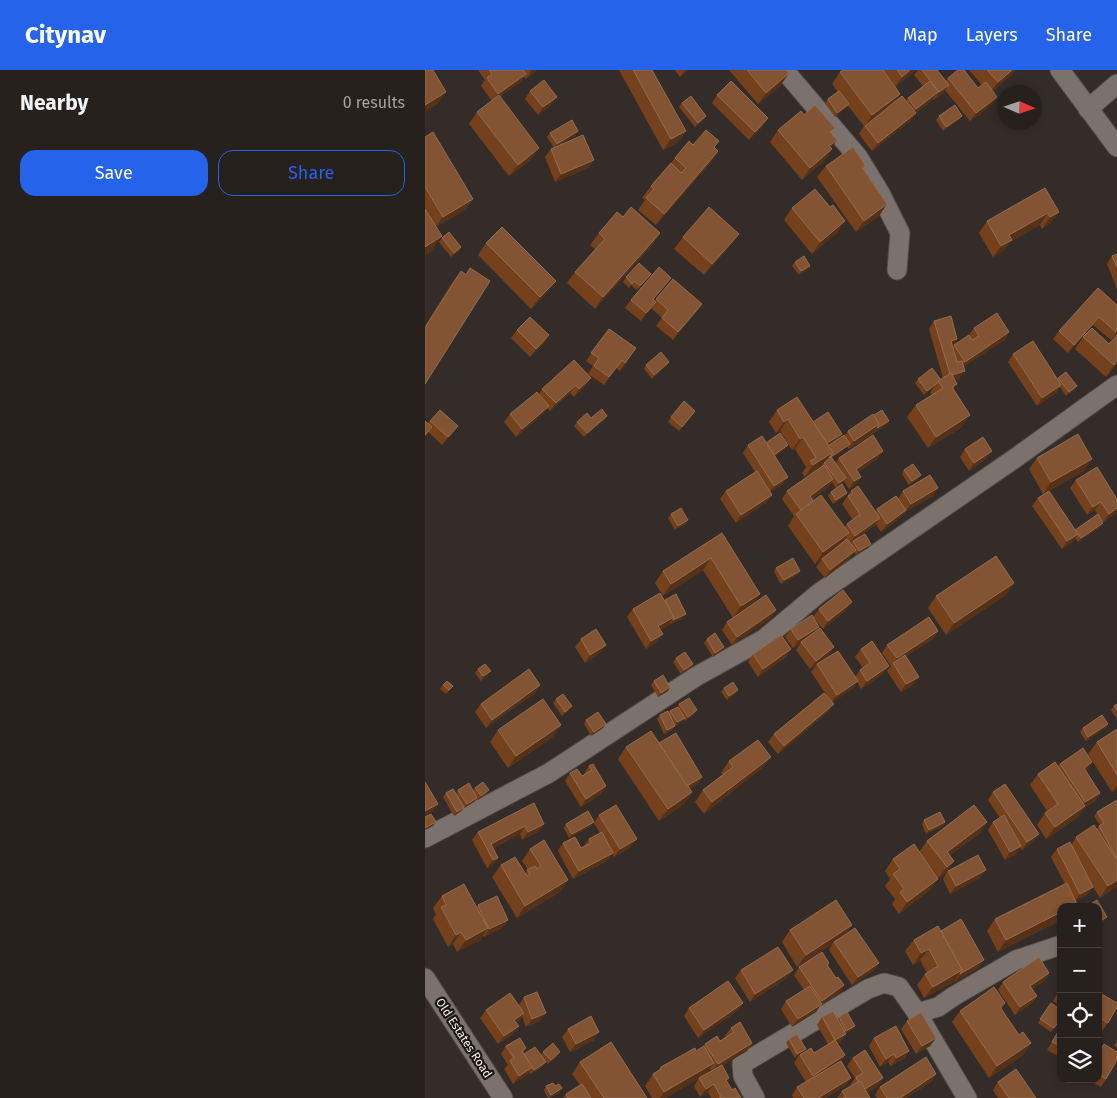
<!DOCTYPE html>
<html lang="en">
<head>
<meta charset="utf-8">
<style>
  body { margin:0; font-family:"Fira Sans",sans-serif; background:#2f2927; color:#f1f3f6 }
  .controls { position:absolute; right:15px; bottom:15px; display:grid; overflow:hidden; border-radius:10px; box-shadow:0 2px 8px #0003 }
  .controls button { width:45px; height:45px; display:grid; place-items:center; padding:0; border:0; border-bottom:1px solid #433e3c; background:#27211e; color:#f1f3f6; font:25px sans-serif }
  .compass { position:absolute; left:572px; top:15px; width:45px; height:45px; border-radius:50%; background:#27211e; box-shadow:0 2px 8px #0003; rotate:93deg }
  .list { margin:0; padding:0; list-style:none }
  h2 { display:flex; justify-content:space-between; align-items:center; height:65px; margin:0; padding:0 20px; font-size:21px }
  h2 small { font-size:16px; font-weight:400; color:#a4a3a4 }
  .actions { display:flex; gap:10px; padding:15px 20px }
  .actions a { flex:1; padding:11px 0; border:1px solid #2563eb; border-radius:15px; text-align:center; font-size:18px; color:#2563eb }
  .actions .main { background:#2563eb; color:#fff }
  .icon { flex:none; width:28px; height:28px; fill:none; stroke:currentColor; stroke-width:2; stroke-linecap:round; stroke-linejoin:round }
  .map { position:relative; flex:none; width:692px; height:1028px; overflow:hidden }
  header { display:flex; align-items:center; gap:30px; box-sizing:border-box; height:70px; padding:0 25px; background:#2563eb; color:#fff }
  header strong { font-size:24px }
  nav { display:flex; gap:28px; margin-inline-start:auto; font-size:18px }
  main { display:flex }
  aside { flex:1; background:#27211e }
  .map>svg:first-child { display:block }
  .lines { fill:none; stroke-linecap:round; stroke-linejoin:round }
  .minor-casing { stroke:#504946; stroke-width:21 }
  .minor { stroke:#7c726d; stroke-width:19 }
  .wall { fill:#75411d; fill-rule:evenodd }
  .shaded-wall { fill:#553118 }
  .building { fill:#825433; stroke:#946c50 }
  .labels { text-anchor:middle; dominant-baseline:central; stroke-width:4.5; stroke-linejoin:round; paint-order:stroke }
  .street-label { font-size:12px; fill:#f4efec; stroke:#191614 }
</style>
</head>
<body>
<header>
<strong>Citynav</strong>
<nav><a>Map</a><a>Layers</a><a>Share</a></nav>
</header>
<main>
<aside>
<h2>Nearby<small>0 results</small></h2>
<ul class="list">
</ul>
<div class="actions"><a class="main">Save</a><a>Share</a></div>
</aside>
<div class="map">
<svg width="692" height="1028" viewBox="0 0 692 1028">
  <rect width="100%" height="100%" fill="#342c28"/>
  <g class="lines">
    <g class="minor-casing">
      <g id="minor">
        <path d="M359 0 433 87 455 123 475 163 472 200"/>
        <path d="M635 0 692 77"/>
        <path d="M663 39 692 14"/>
        <path d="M0 768 124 703 272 606 339 569 394 523 589 389 692 315"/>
        <path d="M0 908 78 1028"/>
        <path d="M492 943 513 937 529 926 591 890 636 875"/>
        <path d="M330 1028 318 1006 317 994 443 919 459 913 474 917 492 943 542 1028"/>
      </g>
    </g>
    <use href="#minor" class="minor"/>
  </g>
  <g class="wall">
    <path d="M53 0H112L101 9 99 7 95 12 74 27 106 90 84 106 44 54 52 42 67 31 56 16 60 10Z"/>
    <path d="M194 0H227L261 61 252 73 238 80Z"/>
    <path d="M250 0H263L255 7Z"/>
    <path d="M304 0H361L356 15 333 34Z"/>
    <path d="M418 0H491L470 17 475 24 469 33 481 31 483 28 498 16 489 5 493 0H512L521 11 523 8 553 18 557 15 544 0H590L586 5 568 21 572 27 566 35 545 51 520 20 518 23 509 30 508 29 490 44 485 51 447 81 434 64 439 56 423 36 421 38 410 47 400 33 403 29 413 22 407 14 415 2Z"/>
    <path d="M105 21 126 35 113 45 100 29Z"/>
    <path d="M292 25 338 56 324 70 287 33Z"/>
    <path d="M257 33 281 46 278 50 270 57 254 37Z"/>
    <path d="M379 45 406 63V78L407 79 399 91 377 110 345 72 353 60Z"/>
    <path d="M514 46H537L534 50 518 61 511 50Z"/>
    <path d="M125 63 151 65 129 78 122 67Z"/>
    <path d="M0 67 48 129 40 140 11 157 6 182 0 185Z"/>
    <path d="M294 71 289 77 293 81 285 93 231 155 213 140 220 130 217 128 226 116 245 94 250 88 268 75Z"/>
    <path d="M126 79 169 90 163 98 130 112 120 87Z"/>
    <path d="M440 95 438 98 454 146 431 162 392 107 401 96Z"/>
    <path d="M405 137 412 163 387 184 359 150 367 138Z"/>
    <path d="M634 142 625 153 617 159 615 155 585 172 578 181 568 187 554 163 562 151Z"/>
    <path d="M198 147 235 163 227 175 170 239 142 213 150 202 170 179 165 175 174 163Z"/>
    <path d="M258 167 305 176 279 205 249 179Z"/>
    <path d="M17 168 36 177 34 181 26 187 14 172Z"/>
    <path d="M61 173 123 222 106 239 53 185Z"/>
    <path d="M692 184V219L682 194 687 186Z"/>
    <path d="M370 192 382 200 374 205 367 196Z"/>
    <path d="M45 198 0 314V256L25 216 36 201 41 204Z"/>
    <path d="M226 204 212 220 206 215 204 218 198 212 201 207Z"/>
    <path d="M248 209 277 234 271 242 248 270 231 256 237 248 226 238 216 251 200 238 206 230 240 216 228 230 230 231Z"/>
    <path d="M673 218 692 263 686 270 668 255 643 283 628 269 634 261Z"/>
    <path d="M509 251 532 269 528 276V277L529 275 544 265 549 258 584 262 579 270 538 297 534 309 530 310 529 319 537 357 503 378 482 347 491 335 507 325 505 323 509 317 499 325 490 313 493 309 516 310 518 308 504 259Z"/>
    <path d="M184 259 211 278 195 301 191 298 179 315 163 304 168 296 161 291Z"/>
    <path d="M92 260 124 265 119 273 105 287 86 268Z"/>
    <path d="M658 267 684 274 692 294 681 307 650 279Z"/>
    <path d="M588 284 632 309 633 308 649 320 641 326 635 317 631 323 612 336 583 292Z"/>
    <path d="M244 292 241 296 227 309 219 299 221 295Z"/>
    <path d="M166 308 160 316 149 327 145 323 125 341 122 338 118 344 91 367 79 352 85 344 114 324 117 319Z"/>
    <path d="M352 340 388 352 412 370 420 365 423 361 461 355 424 379 423 377 407 388 411 393 414 388 458 381 452 389 433 402 436 407 430 415 424 419 419 411 411 418 407 412 403 417 387 429 388 431 420 457 422 454 428 450 417 434 426 421 451 442 452 439 473 429 478 421 513 418 508 426 480 442 475 448 456 462 451 454 449 456 435 466 443 478 431 485 429 482 425 488 400 508 391 497 397 489 390 494 363 456 369 446 357 429 362 421 396 397V396L380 407 377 403 381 397 370 379 367 380 355 361 351 363 344 352Z"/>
    <path d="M267 345 254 361 243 352 246 347Z"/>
    <path d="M182 346 179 350 159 367 149 356 152 352 166 348Z"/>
    <path d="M5 351 27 364 17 375 3 362 0 367 3 353Z"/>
    <path d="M341 373 363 375 360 379 350 386 363 407 357 415 345 422 347 425 341 433 311 453 295 429 301 421 330 402 318 383 323 375Z"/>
    <path d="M540 379 567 381 561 389 544 401 535 387Z"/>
    <path d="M612 388 667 389 659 401 618 424 604 399Z"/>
    <path d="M479 400 493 409 484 415 477 404Z"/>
    <path d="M651 410 691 443 678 452 670 440 662 445 645 418Z"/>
    <path d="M406 422 422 423 419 427 408 434 403 426Z"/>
    <path d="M613 428 650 460 675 457 653 472 650 468 648 472 637 479 607 436Z"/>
    <path d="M246 444 263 450 260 454 250 460 243 448Z"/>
    <path d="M297 463 335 524 328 534 351 540 346 548 307 575 297 560 302 552 308 548 278 500 238 526 230 513 238 501Z"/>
    <path d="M351 498 375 501 372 505 356 514 349 502Z"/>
    <path d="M589 513 581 525 521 565 503 538 511 526Z"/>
    <path d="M240 530 261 544 258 548 246 554 245 553 244 555 235 560 238 564 232 572 221 579 202 547 208 539Z"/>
    <path d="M394 539 421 540 398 559 388 547Z"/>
    <path d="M366 559 392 560 404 585 385 599 371 580 375 574 368 578 360 567Z"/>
    <path d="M513 561 508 569 481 586 488 615 476 622 462 601 466 596 457 583 462 575Z"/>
    <path d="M156 569 181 575 175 583 160 593 150 577Z"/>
    <path d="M282 569 299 577 296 581 288 587 279 573Z"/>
    <path d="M366 579 361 587 333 607 323 592 328 584Z"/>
    <path d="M436 579 458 604 436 619 432 612 427 619 407 632 403 642 353 684 343 672 349 664 404 629 386 602 392 594 430 607 435 600 438 598 430 587Z"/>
    <path d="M251 588 268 594 265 598 256 604 248 592Z"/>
    <path d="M53 599 63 605 56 611 50 603Z"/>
    <path d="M229 611 245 617 243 621 233 627 226 615Z"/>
    <path d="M18 615 25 620 21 624 15 619Z"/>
    <path d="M115 615 110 623 61 658 50 642 56 634Z"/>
    <path d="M299 618 313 620 310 624 302 630 296 622Z"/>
    <path d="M131 629 144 640 137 646 128 633Z"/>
    <path d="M254 634 272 640 269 644 260 651 259 649 257 652 250 656 247 660 239 664 232 649 235 645 244 643 245 641 253 637Z"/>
    <path d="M692 634V649L686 640 689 636Z"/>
    <path d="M161 650 181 654 178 658 166 666 159 654Z"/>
    <path d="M683 654 680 658 661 671 655 662 658 658Z"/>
    <path d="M692 659V719L687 722 663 684 672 672Z"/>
    <path d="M73 660 128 667 83 698 65 672Z"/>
    <path d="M234 673 277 707 272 715 265 719 267 722 259 734 234 751 193 689 201 677Z"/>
    <path d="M346 687 337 698 279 744 270 732 278 720 298 705 296 703 304 691Z"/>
    <path d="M635 694 662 700 661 701 675 723 670 731 659 738 652 748 621 769 612 755 620 743 622 741 605 715 613 704 633 696Z"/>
    <path d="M164 696 181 716 176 724 156 737 140 711 145 703 157 706 159 705V704Z"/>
    <path d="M50 718 61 724 53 730 52 728 49 732 39 738 36 741 29 746 18 727 21 723 31 724 33 720 48 721Z"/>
    <path d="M568 722 614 764 608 772 597 780 595 778 591 784 580 790 563 760 568 752 575 748 563 730Z"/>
    <path d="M692 730V816L675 828 668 817 662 825 650 831 652 834 650 837H636V850L573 882 562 861 570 849 640 814 626 787 632 779 646 775 651 767 672 759 675 755 669 746 672 742Z"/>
    <path d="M174 745 206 777 189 787 187 783 182 791 148 809 133 781 138 773 156 778 158 777 164 769 175 763 169 753Z"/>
    <path d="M499 750 520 752 518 756 501 764 497 754Z"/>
    <path d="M562 752 554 764 525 785 529 791 521 803 513 808 505 797 513 809 505 820 474 844 467 834 470 829 460 816 465 809 460 801 468 789 494 782 502 771Z"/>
    <path d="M119 754 113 762 97 770 95 764 68 778 73 788 67 796 62 798 47 770 53 762Z"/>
    <path d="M141 754 166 756 144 768 139 758Z"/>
    <path d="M105 779 143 810 135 822 92 848 67 807 76 795 100 804 103 800 97 791Z"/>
    <path d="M523 801 555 808 525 824 518 809Z"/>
    <path d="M17 826 52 837 53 835 83 850 77 858 59 867 58 865 55 870 32 882 28 874 23 877 8 849 11 844 8 838Z"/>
    <path d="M427 855 421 864 454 893 448 901 427 915 404 880 407 874 372 897 357 872 365 860Z"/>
    <path d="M516 861 554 898 499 928 492 915 500 904 502 903 495 890 488 895 480 881 489 870Z"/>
    <path d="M404 893 403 895 411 908 419 915 414 923 395 936 391 942 367 957 356 939 361 931 379 920 369 905 374 897Z"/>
    <path d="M316 900 362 908 325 932 310 908Z"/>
    <path d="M624 903 619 911 607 919 612 926 606 934 590 945 573 920 578 912Z"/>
    <path d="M636 918V936L628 931Z"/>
    <path d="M673 922 683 953 677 961 673 958Z"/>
    <path d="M99 927 115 951 101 957 97 946 94 951 91 953 94 956 88 964 73 974 55 948 61 940 94 935Z"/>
    <path d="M318 933 312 941 273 968 259 946 264 938Z"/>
    <path d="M580 933 576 939 594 965 606 973 598 985 564 1008 527 952 535 941Z"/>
    <path d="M626 933 636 948 626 962 613 953Z"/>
    <path d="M397 947 413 949 414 947 427 960 421 963 416 972 412 974 420 985 416 991 426 1008 420 1016 401 1028H368L367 1025 372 1017 381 1012 369 993 374 985 370 988 361 973 364 969 379 982 389 983 403 974 392 955Z"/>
    <path d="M482 951 511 968 505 976 491 984 476 959Z"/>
    <path d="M636 957V988L622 980Z"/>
    <path d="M306 958 327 973 322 981 297 996 302 1011 307 1020 316 1028H286L283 1022 275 1027 269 1016 274 1008 241 1028H227L220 1016 228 1004 234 1000 236 997 271 981 278 977 280 974 295 971 301 967 300 966ZM285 999 286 1001 281 1004Z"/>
    <path d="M143 959 169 970 145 982 137 967Z"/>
    <path d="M449 968 484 981 479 989 466 996 463 992 455 997 444 976Z"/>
    <path d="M692 971V978L689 975Z"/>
    <path d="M679 974 681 1009 676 1017 662 1009H673V982Z"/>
    <path d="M81 976 101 978 98 983 99 984 116 985 118 982 132 986 123 994 120 990 118 996 106 1004 104 1002 102 1005 88 1014 79 999 83 995 76 984Z"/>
    <path d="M428 988 458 1008 453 1016 442 1023 445 1028H412L417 1021 426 1016 425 1015 430 1008 422 996Z"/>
    <path d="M155 992 222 1028H138L141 1024 155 1015 147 1004Z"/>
    <path d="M511 1004 506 1012 481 1028H452L450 1025 455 1017Z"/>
    <path d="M573 1012 611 1028H573L568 1020Z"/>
    <path d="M121 1016H130L137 1018 134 1023 124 1028H123L119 1020Z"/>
  </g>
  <g class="shaded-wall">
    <path d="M108 0H112L101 9 106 1Z"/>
    <path d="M260 0H263L255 7Z"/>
    <path d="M485 0H491L469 18 477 7Z"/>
    <path d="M587 0H590L586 5 564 24 573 12Z"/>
    <path d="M364 3 356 15 333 34 341 23Z"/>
    <path d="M101 4 95 12 67 32 73 24Z"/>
    <path d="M524 15 518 23 509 30 514 22Z"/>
    <path d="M21 22 13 34 0 42V35Z"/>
    <path d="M513 22 507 30 490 44 485 51 447 81 453 73 486 47 491 39Z"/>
    <path d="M475 24 467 35 439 57 447 45Z"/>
    <path d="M132 27 126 35 113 45 118 37Z"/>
    <path d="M572 27 566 35 545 51 551 43Z"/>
    <path d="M424 34 421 38 410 47 412 43Z"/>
    <path d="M281 46 278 50 270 57 273 53Z"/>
    <path d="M537 46 534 50 518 61 521 57Z"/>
    <path d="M343 48 338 56 324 70 330 62Z"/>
    <path d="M153 61 151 65 129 78 132 74Z"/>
    <path d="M261 61 252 73 238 80 246 69Z"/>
    <path d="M412 70 404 82V76Z"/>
    <path d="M114 78 106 90 84 106 93 95Z"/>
    <path d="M407 79 399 91 377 110 385 98Z"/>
    <path d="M293 81 285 93 231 155 239 144Z"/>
    <path d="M169 90 163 98 130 112 136 104Z"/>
    <path d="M48 129 40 140 9 158 18 147Z"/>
    <path d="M462 134 454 146 431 162 439 151Z"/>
    <path d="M634 142 625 153 617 159 625 147Z"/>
    <path d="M623 143 615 155 585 172 578 181 568 187 584 165Z"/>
    <path d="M420 151 412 163 387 184 395 172Z"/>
    <path d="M235 163 227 175 170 239 178 227Z"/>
    <path d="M314 164 305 176 279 205 287 194Z"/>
    <path d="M17 166 6 182 0 185V177Z"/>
    <path d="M36 177 34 181 26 187 29 183Z"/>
    <path d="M385 196 382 200 374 205 376 201Z"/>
    <path d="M246 208 240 216 222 237 228 229Z"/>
    <path d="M131 211 123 222 106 239 115 227Z"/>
    <path d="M231 232 225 240 216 251 221 243Z"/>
    <path d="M277 234 271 242 248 270 253 262Z"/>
    <path d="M674 247 668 255 643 283 649 275Z"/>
    <path d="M584 262 579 270 534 300 540 292Z"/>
    <path d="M124 265 119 273 105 287 111 279Z"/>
    <path d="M532 269 527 277 526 271Z"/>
    <path d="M692 291V294L681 307 689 295Z"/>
    <path d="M244 292 241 296 227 309 229 305Z"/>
    <path d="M540 301 534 309 520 313 525 305Z"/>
    <path d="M166 308 160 316 149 327 154 319Z"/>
    <path d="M512 313 509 317 499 325 502 321Z"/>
    <path d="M151 315 145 323 125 341 131 333Z"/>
    <path d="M636 315 631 323 612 336 617 328Z"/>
    <path d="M652 316 649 320 641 326 644 322Z"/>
    <path d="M124 336 118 344 91 367 97 359Z"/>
    <path d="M545 345 537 357 503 378 511 367Z"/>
    <path d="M182 346 179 350 159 367 162 363Z"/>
    <path d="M363 349 355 361 351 363 359 352Z"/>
    <path d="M464 351 461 355 449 362 452 358Z"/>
    <path d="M454 354 449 362 424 379 429 371Z"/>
    <path d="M33 356 27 364 17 375 23 367Z"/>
    <path d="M417 364 411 372 399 379 398 375Z"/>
    <path d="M378 367 370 379 367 380 375 369Z"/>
    <path d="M425 374 422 378 402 392 404 388Z"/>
    <path d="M363 375 360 379 344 390 347 386Z"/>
    <path d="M458 381 452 389 425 407 431 399Z"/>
    <path d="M567 381 561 389 544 401 549 393Z"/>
    <path d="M408 382 400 394 399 393 396 396 380 407 388 395Z"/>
    <path d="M667 389 659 401 618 424 626 412Z"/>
    <path d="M496 405 493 409 484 415 487 411Z"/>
    <path d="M363 407 357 415 343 424 349 416Z"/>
    <path d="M436 407 430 415 424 419 429 411Z"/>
    <path d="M421 408 419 412 411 418 414 413Z"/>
    <path d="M408 409 403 417 379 434 385 426Z"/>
    <path d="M513 418 508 426 480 442 486 434Z"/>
    <path d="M422 423 419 427 408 434 411 430Z"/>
    <path d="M347 425 341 433 311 453 316 445Z"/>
    <path d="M676 432 670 440 662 445 668 437Z"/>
    <path d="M692 438V442L691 443 678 452 684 444Z"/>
    <path d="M481 440 475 448 456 462 462 454Z"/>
    <path d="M455 448 449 456 428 471 424 474 430 466Z"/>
    <path d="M263 450 260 454 250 460 253 456Z"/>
    <path d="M678 453 675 457 653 472 656 468Z"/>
    <path d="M424 463 416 475 390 494 398 482Z"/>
    <path d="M653 464 648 472 637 479 642 471Z"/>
    <path d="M446 474 443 478 431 485 434 481Z"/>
    <path d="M431 480 425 488 400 508 405 500Z"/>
    <path d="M286 488 278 500 238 526 246 514Z"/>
    <path d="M375 501 372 505 356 514 359 510Z"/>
    <path d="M589 513 581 525 521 565 529 553Z"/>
    <path d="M335 524 327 536 308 548 316 536Z"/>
    <path d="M427 532 421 540 398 559 403 551Z"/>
    <path d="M351 540 346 548 307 575 312 567Z"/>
    <path d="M261 544 258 548 246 554 248 550Z"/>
    <path d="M249 547 244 555 227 564 233 556Z"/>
    <path d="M394 557 389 565 376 572 375 574 368 578 373 570Z"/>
    <path d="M513 561 508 569 469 594 468 593 472 588Z"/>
    <path d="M238 564 232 572 221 579 226 571Z"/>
    <path d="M181 575 175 583 160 593 165 585Z"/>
    <path d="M299 577 296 581 288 587 290 583Z"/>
    <path d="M409 577 404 585 385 599 391 591Z"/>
    <path d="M366 579 361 587 333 607 338 599Z"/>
    <path d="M268 594 265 598 256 604 259 600Z"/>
    <path d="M464 596 458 604 436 619 442 611Z"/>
    <path d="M66 601 63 605 56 611 58 606Z"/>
    <path d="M494 607 488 615 476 622 481 614Z"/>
    <path d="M433 611 427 619 406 633 412 625Z"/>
    <path d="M115 615 110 623 61 658 67 650Z"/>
    <path d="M245 617 243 621 233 627 236 623Z"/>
    <path d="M313 620 310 624 302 630 304 626Z"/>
    <path d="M409 634 403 642 353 684 359 676Z"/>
    <path d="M147 636 144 640 137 646 140 642Z"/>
    <path d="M272 640 269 644 260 651 263 647Z"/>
    <path d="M260 648 257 652 250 656 247 660 239 664 242 660 250 656 252 652Z"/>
    <path d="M181 654 178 658 166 666 169 662Z"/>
    <path d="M683 654 680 658 661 671 663 667Z"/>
    <path d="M136 655 128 667 83 698 91 686Z"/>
    <path d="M346 687 337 698 279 744 287 732Z"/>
    <path d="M667 692 662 700 653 706 659 698Z"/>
    <path d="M277 707 272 715 255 725 260 717Z"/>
    <path d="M692 715V719L687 722Z"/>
    <path d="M181 716 176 724 156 737 161 729Z"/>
    <path d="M64 720 61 724 53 730 56 726Z"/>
    <path d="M267 722 259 734 234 751 243 739Z"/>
    <path d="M675 723 670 731 659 738 652 748 621 769 630 757 656 739 660 732Z"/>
    <path d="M52 728 49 732 39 738 42 734Z"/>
    <path d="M13 734 7 742 0 746V741Z"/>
    <path d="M39 737 36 741 29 746 32 742Z"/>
    <path d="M11 752 8 756 0 760V758Z"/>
    <path d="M169 752 166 756 144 768 147 764Z"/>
    <path d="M520 752 518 756 501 764 504 760Z"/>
    <path d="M562 752 554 764 517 791 522 782Z"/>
    <path d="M119 754 113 762 97 770 103 762Z"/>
    <path d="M100 756 95 764 63 780 66 774Z"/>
    <path d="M614 764 608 772 597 780 602 772Z"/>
    <path d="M212 769 206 777 189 787 195 779Z"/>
    <path d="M596 776 591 784 580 790 585 782Z"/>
    <path d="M188 783 182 791 148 809 154 801Z"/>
    <path d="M73 788 67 796 62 798 68 790Z"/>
    <path d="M529 791 521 803 513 808 522 797Z"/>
    <path d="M561 800 555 808 525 824 531 816Z"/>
    <path d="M513 809 505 820 474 844 482 832Z"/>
    <path d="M143 810 135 822 92 848 100 836Z"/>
    <path d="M692 810V816L675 828 683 816Z"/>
    <path d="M668 817 662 825 649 832 655 824Z"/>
    <path d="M636 842V850L573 882 581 870Z"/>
    <path d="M682 847 679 851 673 855V852Z"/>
    <path d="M83 850 77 858 59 867 64 859Z"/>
    <path d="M427 855 419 867 409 872 407 874 372 897 381 885Z"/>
    <path d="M63 858 55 870 32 882 41 870Z"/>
    <path d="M36 862 28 874 23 877 31 865Z"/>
    <path d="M504 879 495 890 488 895 496 883Z"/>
    <path d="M559 890 554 898 530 912 535 904Z"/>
    <path d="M454 893 448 901 427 915 433 907Z"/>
    <path d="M368 900 362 908 325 932 330 924Z"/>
    <path d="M537 900 529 912 499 928 508 917Z"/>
    <path d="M624 903 619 911 599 924 605 916Z"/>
    <path d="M419 915 414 923 395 936 391 942 367 957 373 949 393 936 397 931Z"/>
    <path d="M612 926 606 934 590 945 595 937Z"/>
    <path d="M318 933 312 941 273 968 279 960Z"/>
    <path d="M99 943 94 951 84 958 89 950Z"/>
    <path d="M121 943 115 951 101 957 107 949Z"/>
    <path d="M94 956 88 964 73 974 79 966Z"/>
    <path d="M430 956 427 960 418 965 421 961Z"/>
    <path d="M174 962 169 970 145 982 151 974Z"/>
    <path d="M421 964 416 972 405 978 410 970Z"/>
    <path d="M511 968 505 976 491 984 497 976Z"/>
    <path d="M327 973 322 981 287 1002 293 994Z"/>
    <path d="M606 973 598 985 564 1008 572 996Z"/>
    <path d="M381 979 378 983 370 988 372 984Z"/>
    <path d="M484 981 479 989 466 996 471 988Z"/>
    <path d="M135 982 132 986 123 994 126 990Z"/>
    <path d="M469 984 463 992 455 997 461 989Z"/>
    <path d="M420 985 414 993 383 1014 388 1006Z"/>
    <path d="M121 992 118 996 106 1004 109 1000Z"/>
    <path d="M289 993 281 1004 241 1028H235L239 1022Z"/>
    <path d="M108 997 102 1005 88 1014 94 1006Z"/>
    <path d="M511 1004 506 1012 481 1028H475Z"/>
    <path d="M426 1008 420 1016 401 1028H393Z"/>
    <path d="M458 1008 453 1016 433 1028 438 1020Z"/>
    <path d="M289 1014 283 1022 275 1027 281 1019Z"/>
    <path d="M137 1018 134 1023 124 1028 126 1025Z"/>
  </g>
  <g class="building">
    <path d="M0 0H8L21 22 0 35Z"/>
    <path d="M64 0H98L101 4 73 24 62 8 67 4Z"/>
    <path d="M208 0H227L261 61 246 69Z"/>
    <path d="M322 0H361L364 3 341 23Z"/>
    <path d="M418 0H458L475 24 447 45 415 2Z"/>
    <path d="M472 0H485L477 7Z"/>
    <path d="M497 0H512L524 15 514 22Z"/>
    <path d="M533 0H539L553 18 561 12 572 27 551 43 523 8Z"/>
    <path d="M562 0H587L573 12Z"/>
    <path d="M119 10 132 27 118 37 105 21Z"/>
    <path d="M306 11 343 48 330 62 292 25Z"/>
    <path d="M505 11 513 22 491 39 483 28Z"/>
    <path d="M414 21 424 34 412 43 403 29Z"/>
    <path d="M74 25 114 78 93 95 52 42Z"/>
    <path d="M266 26 281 46 273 53 257 33Z"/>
    <path d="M477 26 491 43 453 73 440 56Z"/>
    <path d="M390 35 410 58 405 62 412 70 404 76 407 79 385 98 353 60 376 41 379 45Z"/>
    <path d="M530 35 537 46 521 57 514 46Z"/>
    <path d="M147 50 153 61 132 74 125 63Z"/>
    <path d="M281 60 294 71 289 77 293 81 239 144 221 128 229 119 226 116 246 93 256 103 261 98 250 88 264 71 268 75Z"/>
    <path d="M8 62 48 129 18 147 0 117V67Z"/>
    <path d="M158 65 169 90 136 104 126 79Z"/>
    <path d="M428 77 440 95 437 97 462 134 439 151 401 96Z"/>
    <path d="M620 118 634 142 625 147 623 143 584 165 587 170 576 176 562 151Z"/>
    <path d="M390 119 405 137 408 135 420 151 395 172 367 138Z"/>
    <path d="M206 137 235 163 178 227 150 202 180 169 174 163 192 142 198 147Z"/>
    <path d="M284 137 314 164 287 194 258 167Z"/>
    <path d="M0 139 17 166 0 177Z"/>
    <path d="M77 157 131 211 115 227 61 173Z"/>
    <path d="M24 162 36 177 29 183 17 168Z"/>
    <path d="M692 184V197L687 186Z"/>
    <path d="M379 186 385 196 376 201 370 192Z"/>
    <path d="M214 193 226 204 215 216 209 211 207 214 201 207Z"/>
    <path d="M234 197 246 208 228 229 231 232 221 243 206 230Z"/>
    <path d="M45 198 65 211 0 314V258L36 201 41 205Z"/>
    <path d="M248 209 277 234 253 262 237 248 243 240 231 229Z"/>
    <path d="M673 218 692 235V261L691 262 674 247 649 275 634 261Z"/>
    <path d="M572 243 584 262 540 292 529 275 544 265 547 270 554 266 549 258Z"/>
    <path d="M526 246 532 269 526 271 532 292 537 291 540 301 527 305 526 303 525 304 509 251Z"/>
    <path d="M105 247 124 265 111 279 92 260Z"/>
    <path d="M667 258 684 274 692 265V291L689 295 658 267Z"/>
    <path d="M184 259 211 278 200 293 197 290 184 307 169 296 174 288 166 283Z"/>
    <path d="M608 271 636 315 617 328 588 284Z"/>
    <path d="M236 282 244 292 229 305 221 295Z"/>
    <path d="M149 290 166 308 154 319 151 315 131 333 117 319Z"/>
    <path d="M507 298 516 310 502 321 493 309Z"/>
    <path d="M641 302 652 316 644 322 633 308Z"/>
    <path d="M526 303 532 314 527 317 545 345 511 367 491 335 518 318 513 311Z"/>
    <path d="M112 322 124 336 97 359 85 344Z"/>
    <path d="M372 327 408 382 388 395 385 391 391 388 378 367 375 369 363 349 359 352 352 340Z"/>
    <path d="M259 331 270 341 257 357 246 347Z"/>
    <path d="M177 339 182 346 162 363 152 352 162 343 166 348Z"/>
    <path d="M15 340 33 356 23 367 5 351Z"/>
    <path d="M457 340 464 351 452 358 454 354 449 345Z"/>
    <path d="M403 342 417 364 402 373 388 352Z"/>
    <path d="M448 344 454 354 429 371 423 361Z"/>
    <path d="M0 351 7 357 0 365Z"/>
    <path d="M355 363 363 375 349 385 341 373Z"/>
    <path d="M653 364 667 389 626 412 612 388Z"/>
    <path d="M419 365 425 374 404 388 408 382 403 376Z"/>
    <path d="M448 365 458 381 431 399 436 407 429 411 414 388Z"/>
    <path d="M337 366 363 407 349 416 323 375Z"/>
    <path d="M558 367 567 381 549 393 540 379Z"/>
    <path d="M406 387 421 408 414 413 399 393Z"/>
    <path d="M488 394 496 405 487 411 479 400Z"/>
    <path d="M399 395 408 409 385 426 388 431 376 440 362 421Z"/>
    <path d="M672 397 692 429V438L684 444 676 432 668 437 651 410Z"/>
    <path d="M332 401 347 425 316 445 301 421Z"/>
    <path d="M505 405 513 418 486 434 478 421Z"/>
    <path d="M417 414 422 423 411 430 406 422Z"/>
    <path d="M433 416 455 448 430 466 422 454 434 445 436 446 423 426 428 423 426 421Z"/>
    <path d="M624 421 653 464 642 471 613 428Z"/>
    <path d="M396 425 424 463 398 482 371 444Z"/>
    <path d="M471 426 481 440 462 454 452 439Z"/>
    <path d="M256 438 263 450 253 456 246 444Z"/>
    <path d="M673 444 678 453 656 468 650 460Z"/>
    <path d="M297 463 335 524 316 536 286 488 246 514 238 501Z"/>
    <path d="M440 464 446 474 434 481 428 471Z"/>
    <path d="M422 469 431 480 405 500 397 489Z"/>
    <path d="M571 486 589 513 529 553 511 526Z"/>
    <path d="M368 488 375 501 359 510 351 498Z"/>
    <path d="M418 520 427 532 403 551 394 539Z"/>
    <path d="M235 523 249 547 233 556 238 564 226 571 208 539Z"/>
    <path d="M251 524 261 544 248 550V549L249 547 240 530Z"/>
    <path d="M341 525 351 540 312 567 302 552Z"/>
    <path d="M387 545 394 557 373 570 366 559Z"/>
    <path d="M504 547 513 561 472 588 462 575Z"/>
    <path d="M395 558 409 577 391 591 376 572Z"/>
    <path d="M171 559 181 575 165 585 156 569Z"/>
    <path d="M290 563 299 577 290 583 282 569Z"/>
    <path d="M356 565 366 579 338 599 328 584Z"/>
    <path d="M447 571 464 596 442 611 435 600 445 593 436 579Z"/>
    <path d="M413 581 433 611 412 625 392 594Z"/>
    <path d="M260 582 268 594 259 600 251 588Z"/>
    <path d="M480 585 494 607 481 614 468 593Z"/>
    <path d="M60 594 66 601 58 606 53 599Z"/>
    <path d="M104 599 115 615 67 650 56 634Z"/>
    <path d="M238 605 245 617 236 623 229 611Z"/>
    <path d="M22 611 28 616 24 620 18 615Z"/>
    <path d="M308 612 313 620 304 626 299 618Z"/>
    <path d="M399 623 409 634 359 676 349 664Z"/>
    <path d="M138 624 147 636 140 642 131 629Z"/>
    <path d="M264 628 272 640 263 647 254 634Z"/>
    <path d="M118 629 136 655 91 686 73 660Z"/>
    <path d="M692 634V640L689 636Z"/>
    <path d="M253 637 260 648 252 652 245 641Z"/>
    <path d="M243 641 250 656 242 660 235 645Z"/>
    <path d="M173 642 181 654 169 662 161 650Z"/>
    <path d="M677 645 683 654 663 667 658 658Z"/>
    <path d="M692 659V705L672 672Z"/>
    <path d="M226 661 267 722 243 739 201 677Z"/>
    <path d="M251 663 277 707 262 716 234 673Z"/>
    <path d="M333 670 346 687 287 732 278 720 308 697 304 691Z"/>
    <path d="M658 678 667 692 659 698 675 723 660 732 635 694Z"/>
    <path d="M630 692 660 736 630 757 620 743 633 734 613 704Z"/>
    <path d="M168 694 181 716 161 729 145 703 152 699 157 706 167 700 164 696Z"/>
    <path d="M0 712 13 734 0 741Z"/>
    <path d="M58 712 64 720 56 726 50 718Z"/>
    <path d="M44 713 52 728 42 734 33 720Z"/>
    <path d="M580 714 614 764 602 772 568 722Z"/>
    <path d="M28 719 39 737 32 742 21 723Z"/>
    <path d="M692 730V789L674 756 679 753 672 742Z"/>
    <path d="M109 733 119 754 103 762 100 756 66 774 73 788 68 790 53 762Z"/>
    <path d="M191 735 212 769 195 779 174 745Z"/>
    <path d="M549 735 562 752 522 782 529 791 522 797 502 771Z"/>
    <path d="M163 741 169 752 147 764 141 754Z"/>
    <path d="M515 742 520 752 504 760 499 750Z"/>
    <path d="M6 744 11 752 0 758V747Z"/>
    <path d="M579 745 596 776 585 782 568 752Z"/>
    <path d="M669 755 692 790V810L683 816 651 767Z"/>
    <path d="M177 762 188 783 154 801 138 773 150 767 156 778 166 773 164 769Z"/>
    <path d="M119 770 143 810 100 836 76 795 90 787 102 806 105 804 102 800 110 796 112 799 116 796 105 779Z"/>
    <path d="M645 772 668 817 655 824 632 779Z"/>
    <path d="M489 774 513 809 482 832 475 822 479 819 468 804 475 799 468 789Z"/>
    <path d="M553 785 561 800 531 816 523 801Z"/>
    <path d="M642 813 652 834 646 837H636V842L581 870 570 849Z"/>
    <path d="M39 814 63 858 41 870 36 862 31 865 16 837 21 835 17 826Z"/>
    <path d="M72 826 83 850 64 859 53 835Z"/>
    <path d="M411 830 427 855 381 885 365 860Z"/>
    <path d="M672 830 682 847 673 852V837H661Z"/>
    <path d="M536 849 559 890 535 904 537 900 516 861Z"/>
    <path d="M513 856 537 900 508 917 500 904 513 896 504 879 496 883 489 870Z"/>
    <path d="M430 858 454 893 433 907 409 872Z"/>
    <path d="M353 877 368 900 330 924 316 900Z"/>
    <path d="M397 882 404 893 402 895 411 908 413 907 419 915 397 931 374 897Z"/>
    <path d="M614 887 624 903 605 916 612 926 595 937 578 912Z"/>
    <path d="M303 911 318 933 279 960 264 938Z"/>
    <path d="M385 916 397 934 373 949 361 931Z"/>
    <path d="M569 917 580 933 575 937 594 965 598 962 606 973 572 996 535 941Z"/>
    <path d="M112 922 121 943 107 949 99 927Z"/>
    <path d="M673 922 692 933V937L683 953 673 947Z"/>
    <path d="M85 923 99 943 89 950 94 956 79 966 61 940Z"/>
    <path d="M626 933 636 940V948L629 958 615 949Z"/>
    <path d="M408 941 421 964 410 970 397 947Z"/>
    <path d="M422 942 430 956 421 961 414 947Z"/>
    <path d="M496 942 511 968 497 976 482 951Z"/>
    <path d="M166 946 174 962 151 974 143 959Z"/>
    <path d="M315 952 327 973 293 994 280 974 292 966 295 971 309 962 306 958Z"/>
    <path d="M471 956 484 981 471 988 469 984 461 989 449 968Z"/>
    <path d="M636 957V976L627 972Z"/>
    <path d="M372 964 381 979 372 984 364 969Z"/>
    <path d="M95 968 101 978 97 981 108 997 94 1006 85 991 89 988 81 976Z"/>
    <path d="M410 970 420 985 388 1006 375 985 386 978 389 983Z"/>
    <path d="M186 972 222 1028H179L155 992Z"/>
    <path d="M128 973 135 982 126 990 118 982Z"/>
    <path d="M679 974 692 982V990L681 1009 673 1004V983Z"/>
    <path d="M279 976 289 993 239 1022 228 1004 236 999V997L270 978 271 981Z"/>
    <path d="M110 977 121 992 109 1000 99 984Z"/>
    <path d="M440 980 458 1008 440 1019 435 1011 433 1012 431 1007 438 1003 428 988Z"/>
    <path d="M501 987 511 1004 475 1028H462L455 1017Z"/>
    <path d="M416 991 426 1008 393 1028H379L372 1017Z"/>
    <path d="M297 995 304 1008 301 1010 307 1020 310 1018 316 1028H294L296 1027 289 1014 281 1019 274 1008Z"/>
    <path d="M591 999 611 1028H584L573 1012Z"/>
    <path d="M435 1011 445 1028H418L421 1027 417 1021Z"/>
    <path d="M128 1013 130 1016 134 1014 137 1018 126 1025 121 1016Z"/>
    <path d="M157 1014 166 1028H143L141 1024Z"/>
  </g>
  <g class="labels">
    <g class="street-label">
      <text transform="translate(39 968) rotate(57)">Old Estates Road</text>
    </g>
  </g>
</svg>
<div class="controls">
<button>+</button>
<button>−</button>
<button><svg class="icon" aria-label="locate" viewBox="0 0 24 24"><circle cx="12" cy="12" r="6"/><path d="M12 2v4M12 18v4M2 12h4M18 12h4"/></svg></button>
<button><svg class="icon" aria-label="layers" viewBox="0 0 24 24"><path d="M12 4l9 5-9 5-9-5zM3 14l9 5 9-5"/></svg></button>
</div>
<svg class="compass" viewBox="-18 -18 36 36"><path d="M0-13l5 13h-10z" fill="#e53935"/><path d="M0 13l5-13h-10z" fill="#a4a3a4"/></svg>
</div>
</main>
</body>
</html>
